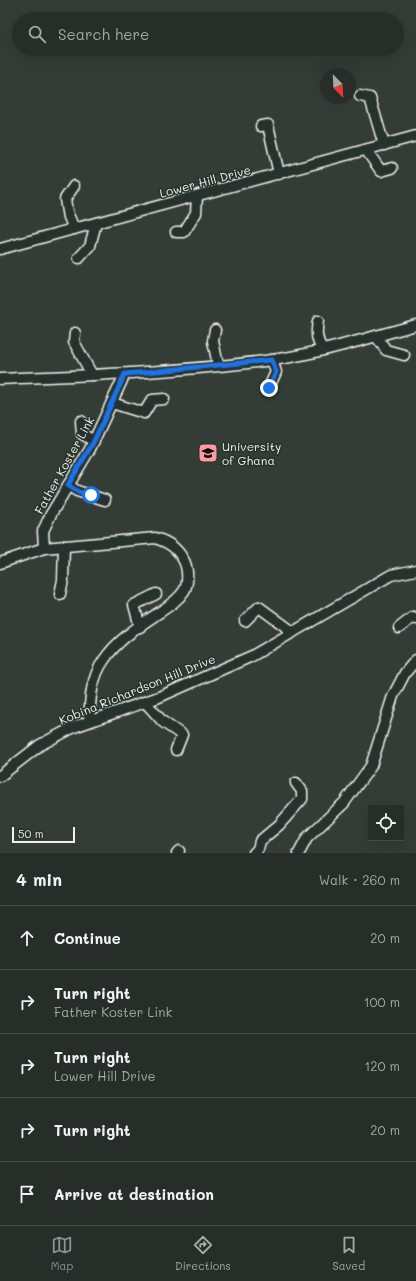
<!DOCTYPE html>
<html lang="en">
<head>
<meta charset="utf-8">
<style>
  body { margin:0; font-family:Mali,sans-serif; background:#333934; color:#f1f3f6 }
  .controls { position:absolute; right:12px; bottom:12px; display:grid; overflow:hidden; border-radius:0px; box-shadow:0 4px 16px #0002 }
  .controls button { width:36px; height:36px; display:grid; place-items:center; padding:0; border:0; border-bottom:1px solid #434945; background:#272d28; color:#f1f3f6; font:20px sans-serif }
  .compass { position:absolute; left:320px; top:68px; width:36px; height:36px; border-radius:50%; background:#272d28; box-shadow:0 4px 16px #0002; rotate:156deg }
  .scale { position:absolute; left:12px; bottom:10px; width:63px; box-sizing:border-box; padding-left:4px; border:2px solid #f4f1e8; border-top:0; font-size:11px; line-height:14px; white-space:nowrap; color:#f4f1e8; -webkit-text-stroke:3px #26332d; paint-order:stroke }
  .stop { position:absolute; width:12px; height:12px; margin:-9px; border:3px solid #1a73e8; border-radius:50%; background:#fff }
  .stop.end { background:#1a73e8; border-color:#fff; box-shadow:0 1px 4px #0008 }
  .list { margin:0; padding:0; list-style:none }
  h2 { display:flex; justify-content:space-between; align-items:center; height:52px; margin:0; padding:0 16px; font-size:17px }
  h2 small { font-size:13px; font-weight:400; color:#a4a8a8 }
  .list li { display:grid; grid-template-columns:26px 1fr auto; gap:12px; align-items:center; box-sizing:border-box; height:64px; padding:0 16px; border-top:1px solid #434945 }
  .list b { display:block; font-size:15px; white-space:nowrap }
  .list p { margin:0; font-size:13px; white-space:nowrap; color:#a4a8a8 }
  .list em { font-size:13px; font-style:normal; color:#a4a8a8 }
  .icon { flex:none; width:22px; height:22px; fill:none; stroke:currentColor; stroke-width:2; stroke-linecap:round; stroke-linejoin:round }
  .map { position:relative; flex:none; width:416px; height:853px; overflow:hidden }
  .search { position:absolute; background:#272d28; box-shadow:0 4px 16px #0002; left:12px; right:12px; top:12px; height:44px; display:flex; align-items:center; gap:10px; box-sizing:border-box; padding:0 14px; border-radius:22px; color:#a4a8a8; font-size:15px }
  .sheet { height:372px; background:#272d28 }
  nav { display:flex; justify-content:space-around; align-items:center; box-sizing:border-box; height:56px; border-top:1px solid #434945; background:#272d28; font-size:11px; color:#a4a8a8 }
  nav a { display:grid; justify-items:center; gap:2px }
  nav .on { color:#8c9099 }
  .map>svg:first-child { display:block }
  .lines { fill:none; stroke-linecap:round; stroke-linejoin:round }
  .minor-casing { stroke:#f4f1e8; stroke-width:13 }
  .minor { stroke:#26332d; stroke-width:10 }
  .route { stroke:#1a73e8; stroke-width:5 }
  .labels { text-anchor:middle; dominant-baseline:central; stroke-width:3; stroke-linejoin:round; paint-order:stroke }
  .street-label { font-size:12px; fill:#f4f1e8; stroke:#26332d }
  .poi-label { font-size:12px; fill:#f4f1e8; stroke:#26332d; text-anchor:start }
</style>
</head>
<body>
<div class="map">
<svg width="416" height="853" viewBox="0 0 416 853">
  <rect width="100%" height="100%" fill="#343c36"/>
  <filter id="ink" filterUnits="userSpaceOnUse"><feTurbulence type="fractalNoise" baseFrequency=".025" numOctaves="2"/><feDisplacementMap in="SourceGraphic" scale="8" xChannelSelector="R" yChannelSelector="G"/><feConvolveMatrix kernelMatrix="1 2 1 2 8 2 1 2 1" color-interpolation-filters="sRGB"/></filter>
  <g filter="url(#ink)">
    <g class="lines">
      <g class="minor-casing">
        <g id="minor">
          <path d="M360 96 370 98 384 145"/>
          <path d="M261 126 268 125 279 174"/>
          <path d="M366 150 381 171 392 168"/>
          <path d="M74 229 67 212 65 199 74 186"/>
          <path d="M176 232H184L196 213 197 196"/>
          <path d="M0 249 416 136"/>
          <path d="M79 258 90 246 96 223"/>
          <path d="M318 321C316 333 316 340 323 350"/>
          <path d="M215 330 213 341 218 365"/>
          <path d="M75 333 74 342 92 375"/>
          <path d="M376 336 386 350 404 355"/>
          <path d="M0 379C91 375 182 372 272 360 321 353 368 338 416 325"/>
          <path d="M269 387 276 372 272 360"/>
          <path d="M112 403 144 413 152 400 164 399"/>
          <path d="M81 421 82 434 94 441"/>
          <path d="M68 485 77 491 105 500"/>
          <path d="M44 548 43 531 51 514 90 449 125 374"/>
          <path d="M0 563 44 548 155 538C168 542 176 547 183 559 188 567 189 583 184 591 177 602 164 609 154 616 136 628 116 642 104 660 91 678 90 700 89 721"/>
          <path d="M60 594 63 580 64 546"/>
          <path d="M245 621 259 607 293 632"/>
          <path d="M140 627 134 605 156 594"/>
          <path d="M399 628 413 617 416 619"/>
          <path d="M145 702 163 722 182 735 176 750"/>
          <path d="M0 776 40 745 74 727 159 697 252 656 391 575 416 570"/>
          <path d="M177 853 179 851"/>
          <path d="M254 853 258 849 260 841 279 825 302 799V791L296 783"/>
          <path d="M299 853 307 838 344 803 371 766 393 696 405 673 416 660"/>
        </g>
      </g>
      <use href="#minor" class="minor"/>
    </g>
  </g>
  <g class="lines" filter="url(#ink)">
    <path class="route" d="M91 495 78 492 68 485 94 441 125 374 272 360 276 372 269 388"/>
  </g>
  <defs>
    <g id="university-square" transform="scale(1)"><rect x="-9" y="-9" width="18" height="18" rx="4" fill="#ff9aa2" stroke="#26332d"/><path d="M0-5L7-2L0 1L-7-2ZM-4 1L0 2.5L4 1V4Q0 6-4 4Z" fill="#111"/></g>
  </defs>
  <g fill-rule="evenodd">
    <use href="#university-square" x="208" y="453"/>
  </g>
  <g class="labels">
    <g class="street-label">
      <text transform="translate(205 181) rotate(-15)">Lower Hill Drive</text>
      <text transform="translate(64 465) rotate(-61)">Father Koster Link</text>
      <text transform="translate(137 689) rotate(-22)">Kobina Richardson Hill Drive</text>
    </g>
    <g class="poi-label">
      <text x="222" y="446">University<tspan x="222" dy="14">of Ghana</tspan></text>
    </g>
  </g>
</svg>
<div class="controls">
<button><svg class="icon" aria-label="locate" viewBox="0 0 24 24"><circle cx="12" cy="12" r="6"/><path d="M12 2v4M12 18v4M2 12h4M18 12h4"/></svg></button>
</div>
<svg class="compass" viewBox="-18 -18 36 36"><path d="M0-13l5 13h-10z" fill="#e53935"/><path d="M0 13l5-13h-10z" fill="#a4a8a8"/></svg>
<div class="scale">50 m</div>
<div class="stop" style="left:91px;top:495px"></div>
<div class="stop end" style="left:269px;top:388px"></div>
<div class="search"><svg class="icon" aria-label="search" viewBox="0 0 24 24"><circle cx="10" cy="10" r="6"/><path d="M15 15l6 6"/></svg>Search here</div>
</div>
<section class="sheet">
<h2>4 min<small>Walk · 260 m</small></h2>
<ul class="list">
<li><svg class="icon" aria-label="ahead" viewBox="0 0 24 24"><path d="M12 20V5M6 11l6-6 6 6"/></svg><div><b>Continue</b></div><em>20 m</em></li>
<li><svg class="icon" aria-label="right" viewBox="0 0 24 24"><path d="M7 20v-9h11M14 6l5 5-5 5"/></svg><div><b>Turn right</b><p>Father Koster Link</p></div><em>100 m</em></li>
<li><svg class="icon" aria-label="right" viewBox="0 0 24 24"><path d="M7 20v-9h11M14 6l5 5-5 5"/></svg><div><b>Turn right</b><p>Lower Hill Drive</p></div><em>120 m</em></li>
<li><svg class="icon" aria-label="right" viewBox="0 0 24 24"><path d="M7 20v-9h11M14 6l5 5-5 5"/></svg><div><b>Turn right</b></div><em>20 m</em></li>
<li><svg class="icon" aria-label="arrive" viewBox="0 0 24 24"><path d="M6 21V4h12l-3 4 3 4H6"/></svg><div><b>Arrive at destination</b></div></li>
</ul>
</section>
<nav>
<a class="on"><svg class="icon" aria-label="map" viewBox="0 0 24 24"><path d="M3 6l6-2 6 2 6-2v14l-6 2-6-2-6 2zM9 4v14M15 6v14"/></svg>Map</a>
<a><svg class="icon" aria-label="directions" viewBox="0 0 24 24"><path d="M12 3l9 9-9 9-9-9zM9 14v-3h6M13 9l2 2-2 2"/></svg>Directions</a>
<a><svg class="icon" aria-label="saved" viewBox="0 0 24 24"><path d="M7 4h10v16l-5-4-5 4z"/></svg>Saved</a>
</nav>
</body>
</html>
